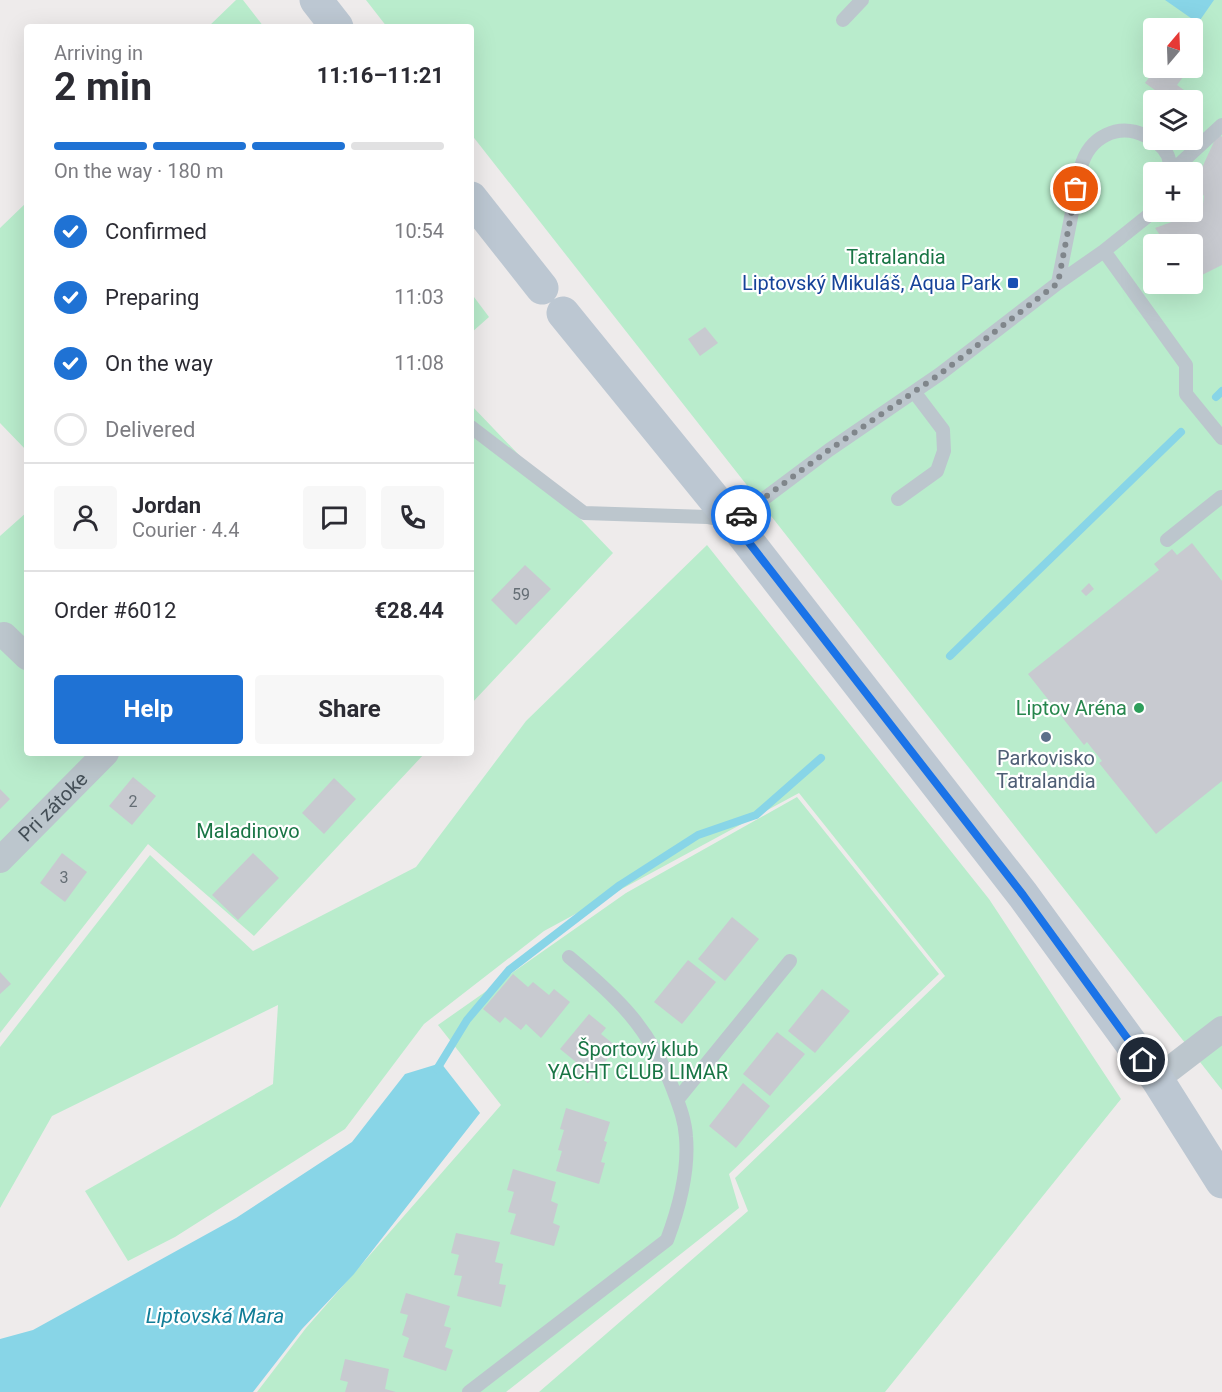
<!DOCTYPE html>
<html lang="en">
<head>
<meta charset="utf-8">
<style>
	:root { --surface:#fff; --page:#f7f7f7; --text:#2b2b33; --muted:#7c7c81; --line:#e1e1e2; --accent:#1f72d4 }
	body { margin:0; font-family:Roboto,sans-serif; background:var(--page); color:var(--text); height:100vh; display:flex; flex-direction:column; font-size:22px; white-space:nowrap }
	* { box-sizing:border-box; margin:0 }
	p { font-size:20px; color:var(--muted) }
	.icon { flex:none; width:33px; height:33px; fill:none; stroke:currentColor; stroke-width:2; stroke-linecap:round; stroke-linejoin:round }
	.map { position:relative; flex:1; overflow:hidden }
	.side { position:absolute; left:24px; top:24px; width:450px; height:732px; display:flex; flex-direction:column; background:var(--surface); border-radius:6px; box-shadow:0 6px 24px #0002 }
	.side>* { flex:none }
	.needle { width:39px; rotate:19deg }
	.fabs { position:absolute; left:1143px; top:18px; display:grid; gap:12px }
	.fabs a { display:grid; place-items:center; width:60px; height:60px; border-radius:6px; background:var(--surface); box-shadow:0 6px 24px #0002; font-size:30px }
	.pin { position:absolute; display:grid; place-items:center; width:51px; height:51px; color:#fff; margin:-26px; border:3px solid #fff; border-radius:50%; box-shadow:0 2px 6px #0007 }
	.courier { position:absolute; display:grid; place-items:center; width:60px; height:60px; margin:-30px; border:4px solid #1a73e8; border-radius:50%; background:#fff; color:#222; box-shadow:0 2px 8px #0007 }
	.head em { font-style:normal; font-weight:700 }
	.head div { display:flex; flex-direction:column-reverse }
	.head { display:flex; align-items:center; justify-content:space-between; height:102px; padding:0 30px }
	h1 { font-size:39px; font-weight:700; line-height:45px }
	.bar { display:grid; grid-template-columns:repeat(4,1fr); gap:9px 6px; align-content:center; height:72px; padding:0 30px }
	.bar i { height:8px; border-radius:4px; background:var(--line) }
	.bar .current { background:var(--accent) }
	.bar p { grid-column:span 4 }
	.line { display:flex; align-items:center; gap:15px; padding:0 30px; border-top:2px solid var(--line) }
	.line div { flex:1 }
	.round { display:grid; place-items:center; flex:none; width:63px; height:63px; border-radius:6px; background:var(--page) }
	ol { padding:0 30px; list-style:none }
	li { display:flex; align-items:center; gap:18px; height:66px }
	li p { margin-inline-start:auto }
	li .icon { padding:6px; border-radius:50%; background:var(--accent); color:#fff; stroke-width:4 }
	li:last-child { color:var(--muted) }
	li i { width:33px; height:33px; border:3px solid var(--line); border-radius:50% }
	.action { display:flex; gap:12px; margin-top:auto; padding:12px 30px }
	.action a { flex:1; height:69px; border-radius:6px; background:var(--accent); color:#fff; font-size:24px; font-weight:700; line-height:69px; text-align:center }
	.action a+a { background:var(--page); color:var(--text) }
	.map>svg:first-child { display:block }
</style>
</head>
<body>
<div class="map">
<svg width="1222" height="1392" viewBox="0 0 1222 1392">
	<rect width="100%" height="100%" fill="#eeebeb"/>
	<path fill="#b9eccc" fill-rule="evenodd" d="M236,0h7l21,27h-56z
		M366,0h856v1090l-751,-956v-107h-84zM1154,28h38v40h-38zM1154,100h38v40h-38zM1154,172h38v40h-38zM1154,244h38v40h-38z
		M27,202v249l-27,-28v-195z
		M471,293l18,24 -18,16z
		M471,405l142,148 -142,151z
		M27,512v241h398l-171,183 -106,-92 -148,189v-497z
		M707,545l282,354 132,200 -236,293h-346l209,-181 -13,-33 210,-202 -146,-183 -255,138 -120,93 -79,105 -170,108 -47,24 -43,-70 188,-107 5,-79 -226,111 -52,92v-161l150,-192 103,96 163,-84 110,-146z
		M797,797l142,177 -210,200 10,34 -233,184h-249l49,-64 195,-223 -63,-80 188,-132z"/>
	<path fill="#88d5e7" d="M1165,0h49l-16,23z
		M441,1063l39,50 -126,161 -52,55 -49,63h-253v-53l33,-9 203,-112 116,-76 53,-68z"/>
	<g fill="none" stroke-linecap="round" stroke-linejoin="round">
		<path stroke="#88d5e7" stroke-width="8" d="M1216,397l6,-6
			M950,656l231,-224
			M437,1069l30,-49 42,-50 111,-85 78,-50 58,-20 65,-57"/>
	</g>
	<path fill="#c8cad0" d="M1156,68h14l13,9 -6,8 21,15 -6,7v-7h-23l-24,-17z
		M1218,133l4,4v128l-30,15v-36h-26l-11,-16 47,-17 2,-15 -10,-11z
		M705,327l13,16 -18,13 -12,-17z
		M1192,543l30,38v200l-66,53 -57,-71 3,-2 -15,-19 -3,3 -56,-71 131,-104 -5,-6 18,-15 5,6z
		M525,565l26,24 -35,36 -25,-25z
		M1089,583l5,6 -8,7 -5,-5z
		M133,777l23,19 -24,29 -23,-19z
		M334,778l22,21 -32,35 -22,-21z
		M0,789l10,10 -10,10z
		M62,853l25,19 -22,30 -25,-19z
		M253,853l26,25 -41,42 -26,-25z
		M732,917l27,22 -34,42 -27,-22z
		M688,960l28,22 -34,42 -28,-22z
		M0,972l11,12 -11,10z
		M513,974l15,13 5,-5 16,13 5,-6 16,13 -29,36 -15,-14 -5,6 -16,-13 -5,6 -17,-14z
		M822,989l28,22 -35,42 -27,-22z
		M589,1014l17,14 -5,6 16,13 -29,36 -17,-15 5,-6 -16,-13z
		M777,1032l28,22 -35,42 -27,-22z
		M743,1083l27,23 -34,42 -27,-22z
		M566,1108l44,14 -6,19 3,1 -6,20 4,1 -6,21 -43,-13 6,-20 -4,-1 6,-20 -4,-1z
		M513,1169l43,13 -5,19 7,3 -5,19 7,3 -6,20 -44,-12 6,-20 -8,-2 6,-20 -7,-2z
		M456,1233l44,9 -5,20 8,2 -4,20 7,1 -5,22 -44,-11 5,-20 -8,-1 5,-20 -8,-2z
		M406,1293l44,13 -6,20 7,2 -6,19 8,3 -7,21 -43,-14 6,-19 -7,-3 6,-20 -8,-2z
		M345,1359l44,10 -4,20 11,3h-51l3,-10 -8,-2z"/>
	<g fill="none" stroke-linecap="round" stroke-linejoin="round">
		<path stroke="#bcc6cd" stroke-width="14" d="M843,20l19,-20
			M1171,172l51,-47
			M1104,251l82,114v29l36,44
			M1058,283l23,-116c8,-30 37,-45 65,-31 8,4 17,10 21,18 3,5 3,13 4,18
			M471,427l113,86 123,4 26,5 96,-72 111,-76 118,-91 46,-32 50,-40
			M898,499l39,-28 7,-20 -1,-21 -28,-37
			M1167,540l54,-43 1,1
			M677,1100l113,-139
			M469,1392l198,-152c12,-32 22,-68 19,-103 -1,-17 -7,-32 -13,-48 -24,-62 -55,-91 -104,-132"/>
		<g stroke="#bcc6cd" stroke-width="26">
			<path d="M4,635l23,22"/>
			<path id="s1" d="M0,860l106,-107"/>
			<path d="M1157,1079l65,-50"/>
		</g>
		<path stroke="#bcc7d2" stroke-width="33" d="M316,0l21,27
			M471,198l71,90
			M563,313l170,209 290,373 134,184 65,103"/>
	</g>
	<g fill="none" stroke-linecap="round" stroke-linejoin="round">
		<path stroke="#80868b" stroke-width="6" stroke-dasharray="0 10.8" d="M741,515l88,-65 111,-76 118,-91 18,-94"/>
		<path stroke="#1a73e8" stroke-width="8" d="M741,515l-8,7 290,373 120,165"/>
	</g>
	<rect fill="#1a4fb4" stroke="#fff" stroke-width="2" x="1007" y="277" width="12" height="12" rx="3"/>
	<circle fill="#2e9e5b" stroke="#fff" stroke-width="2" cx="1139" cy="708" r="6"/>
	<circle fill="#5c6f8a" stroke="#fff" stroke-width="2" cx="1046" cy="737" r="6"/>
	<g text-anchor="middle" stroke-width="4.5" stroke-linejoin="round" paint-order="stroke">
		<g font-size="16" fill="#656e75">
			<text x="521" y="600">59</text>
			<text x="133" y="807">2</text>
			<text x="64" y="883">3</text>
		</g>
		<g font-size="20" fill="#197545" stroke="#fff">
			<text x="896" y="264">Tatralandia</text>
			<text x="248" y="838">Maladinovo</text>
			<text x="638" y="1056">Športový klub<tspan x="638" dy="23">YACHT CLUB LIMAR</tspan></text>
		</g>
		<g font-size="20" fill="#164399" stroke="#fff" text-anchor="end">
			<text x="1001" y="290">Liptovský Mikuláš, Aqua Park</text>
		</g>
		<g font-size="20" fill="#27864d" stroke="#fff" text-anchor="end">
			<text x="1127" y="715">Liptov Aréna</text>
		</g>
		<g font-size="20" fill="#4e5e75" stroke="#fff">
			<text x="1046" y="765">Parkovisko<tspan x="1046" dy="23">Tatralandia</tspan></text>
		</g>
		<g font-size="20" fill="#444f57" stroke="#fff">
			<text dy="7" stroke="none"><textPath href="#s1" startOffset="75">Pri zátoke</textPath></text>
		</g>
		<g font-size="21" font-style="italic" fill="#117d97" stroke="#fff">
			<text x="215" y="1323">Liptovská Mara</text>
		</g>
	</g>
</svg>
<div class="fabs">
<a><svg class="needle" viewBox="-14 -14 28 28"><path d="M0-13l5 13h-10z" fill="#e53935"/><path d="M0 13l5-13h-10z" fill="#7c7c81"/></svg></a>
<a><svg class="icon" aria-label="layers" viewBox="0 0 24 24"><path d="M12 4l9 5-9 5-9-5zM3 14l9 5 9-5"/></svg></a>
<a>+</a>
<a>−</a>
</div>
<div class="pin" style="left:1076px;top:189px;background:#ea580c"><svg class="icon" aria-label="bag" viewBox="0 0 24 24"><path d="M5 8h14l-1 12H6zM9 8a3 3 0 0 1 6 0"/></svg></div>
<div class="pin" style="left:1143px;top:1060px;background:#1f2937"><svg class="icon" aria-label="home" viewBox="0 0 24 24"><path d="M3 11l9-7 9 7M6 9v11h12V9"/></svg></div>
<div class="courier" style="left:741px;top:515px"><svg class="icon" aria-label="car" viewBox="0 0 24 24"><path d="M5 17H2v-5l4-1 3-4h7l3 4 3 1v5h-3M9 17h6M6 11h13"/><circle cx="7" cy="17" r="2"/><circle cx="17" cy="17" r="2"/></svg></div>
<section class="side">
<div class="head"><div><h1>2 min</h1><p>Arriving in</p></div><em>11:16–11:21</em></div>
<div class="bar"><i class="current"></i><i class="current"></i><i class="current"></i><i></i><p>On the way · 180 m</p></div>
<ol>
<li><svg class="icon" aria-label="check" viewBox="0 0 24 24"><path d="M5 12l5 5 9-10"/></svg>Confirmed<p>10:54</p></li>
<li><svg class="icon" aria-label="check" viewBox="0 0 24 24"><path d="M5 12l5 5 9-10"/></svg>Preparing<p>11:03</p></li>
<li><svg class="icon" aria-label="check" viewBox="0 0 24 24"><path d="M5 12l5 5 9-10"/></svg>On the way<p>11:08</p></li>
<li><i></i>Delivered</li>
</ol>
<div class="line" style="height:108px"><a class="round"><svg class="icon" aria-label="person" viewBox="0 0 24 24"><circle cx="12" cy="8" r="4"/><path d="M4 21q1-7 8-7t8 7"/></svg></a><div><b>Jordan</b><p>Courier · 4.4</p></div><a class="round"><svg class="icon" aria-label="chat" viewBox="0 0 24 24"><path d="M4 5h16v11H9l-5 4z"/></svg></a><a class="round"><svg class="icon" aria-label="phone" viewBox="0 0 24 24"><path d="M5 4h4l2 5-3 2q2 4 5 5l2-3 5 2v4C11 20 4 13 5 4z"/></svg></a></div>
<div class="line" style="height:78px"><div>Order #6012</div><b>€28.44</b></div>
<div class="action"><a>Help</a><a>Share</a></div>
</section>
</div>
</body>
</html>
